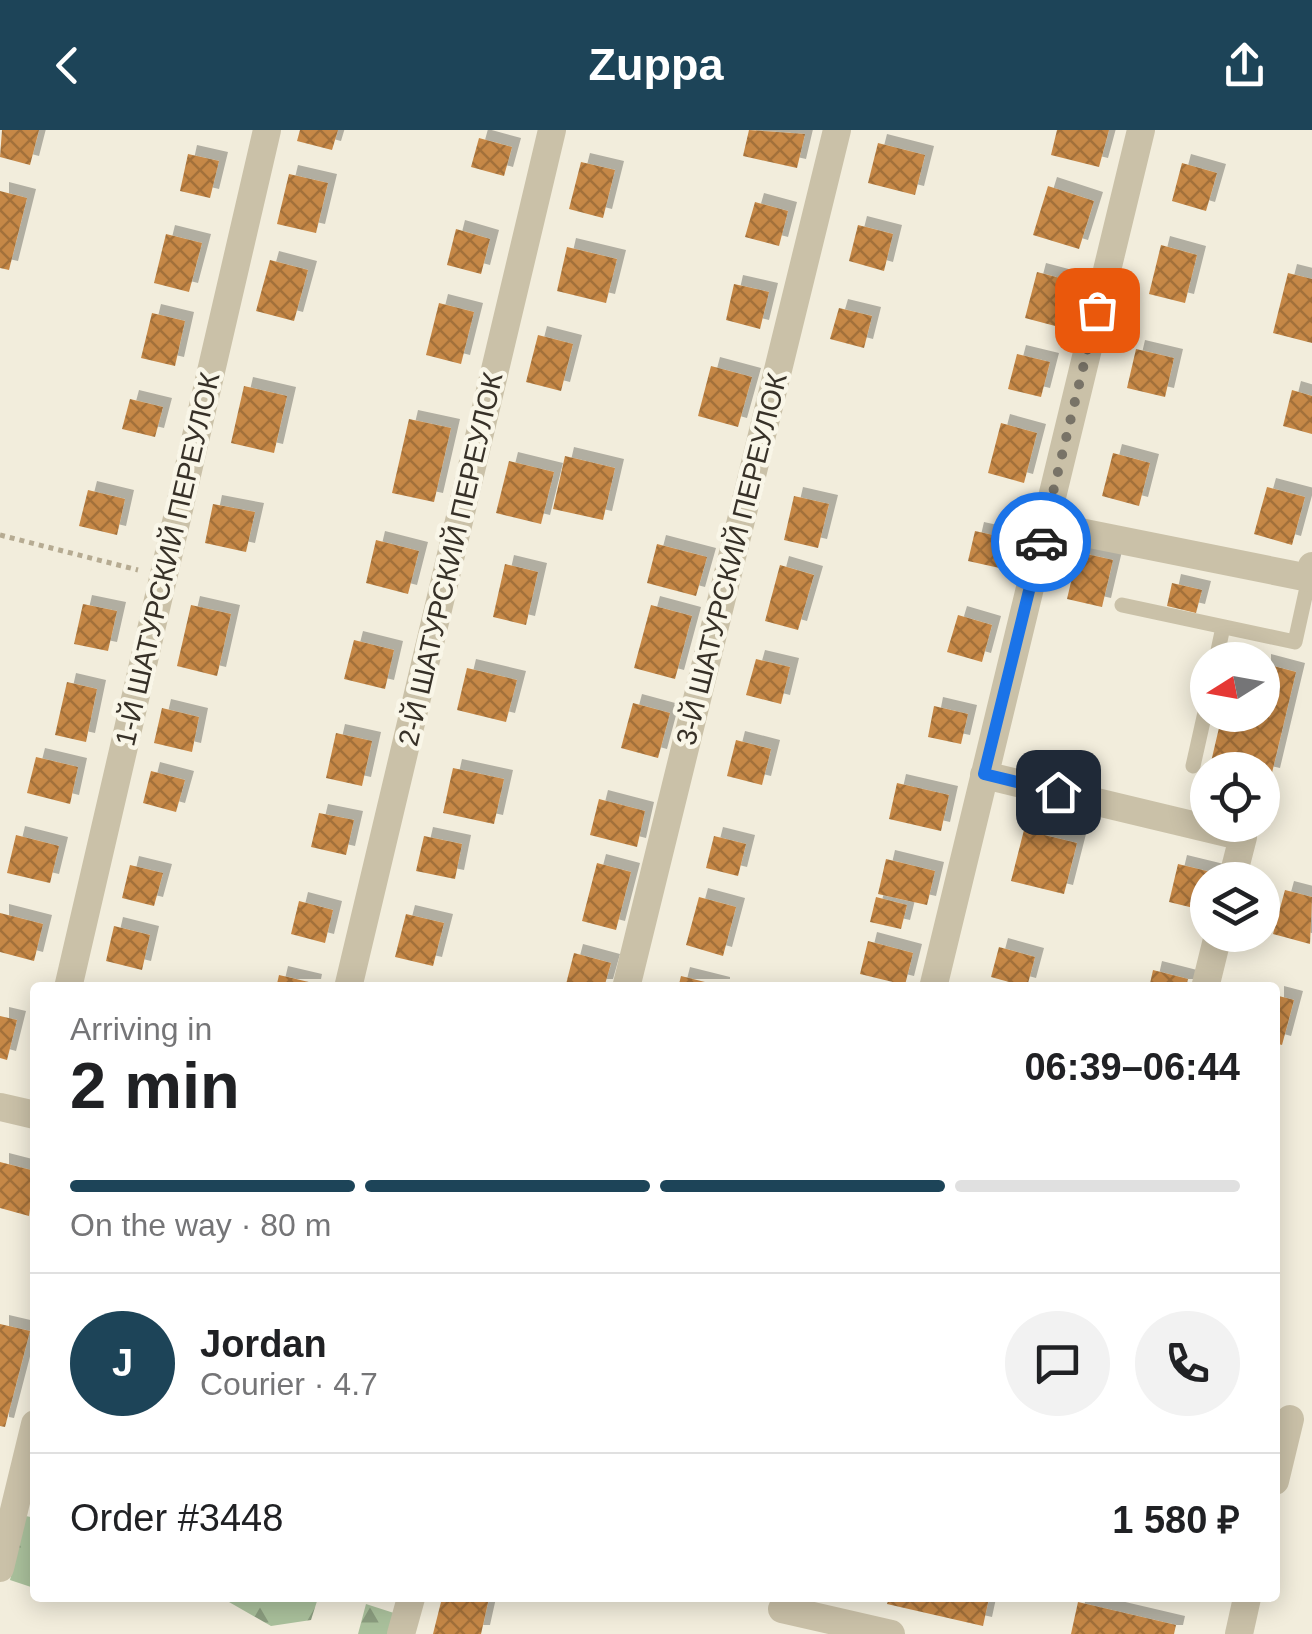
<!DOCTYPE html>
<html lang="en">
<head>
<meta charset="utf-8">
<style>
	:root { --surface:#fff; --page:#f2f2f2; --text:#202124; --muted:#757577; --line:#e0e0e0; --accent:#1d4458 }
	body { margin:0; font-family:Arial,sans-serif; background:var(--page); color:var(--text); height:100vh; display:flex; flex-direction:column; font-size:38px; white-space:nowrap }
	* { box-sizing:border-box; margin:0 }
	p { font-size:32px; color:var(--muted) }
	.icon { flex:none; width:55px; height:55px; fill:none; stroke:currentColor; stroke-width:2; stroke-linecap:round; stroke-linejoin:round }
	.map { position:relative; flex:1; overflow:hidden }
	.sheet { position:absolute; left:30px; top:852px; width:1250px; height:620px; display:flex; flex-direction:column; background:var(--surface); border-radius:10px; box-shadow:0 5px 25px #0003 }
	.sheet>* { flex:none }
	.needle { width:65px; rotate:259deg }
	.controls { position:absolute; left:1190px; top:512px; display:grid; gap:20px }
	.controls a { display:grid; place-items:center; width:90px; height:90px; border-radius:50%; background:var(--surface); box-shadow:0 5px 25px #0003; font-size:50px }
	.pin { position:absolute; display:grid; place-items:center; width:85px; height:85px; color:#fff; margin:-42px; border-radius:20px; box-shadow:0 5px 15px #0006 }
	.courier { position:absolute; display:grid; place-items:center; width:100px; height:100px; margin:-50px; border:8px solid #1a73e8; border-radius:50%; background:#fff; color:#222; box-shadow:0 2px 12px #0007 }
	.head em { font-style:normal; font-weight:600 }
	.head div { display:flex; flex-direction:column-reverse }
	.head { display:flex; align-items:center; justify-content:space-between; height:170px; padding:0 40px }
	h1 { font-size:65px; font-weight:600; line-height:75px }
	.bar { display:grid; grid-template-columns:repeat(4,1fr); gap:15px 10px; align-content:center; height:120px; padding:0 40px }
	.bar i { height:12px; border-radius:8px; background:var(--line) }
	.bar .current { background:var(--accent) }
	.bar p { grid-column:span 4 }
	.line { display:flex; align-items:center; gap:25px; padding:0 40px; border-top:2px solid var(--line) }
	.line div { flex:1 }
	.round { display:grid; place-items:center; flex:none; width:105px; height:105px; border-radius:52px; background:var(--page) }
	header { display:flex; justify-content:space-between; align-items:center; height:130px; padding:0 40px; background:var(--accent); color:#fff; font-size:45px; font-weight:600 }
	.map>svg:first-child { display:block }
</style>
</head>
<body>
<header><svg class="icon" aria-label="back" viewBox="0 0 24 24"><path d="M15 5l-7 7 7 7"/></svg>Zuppa<svg class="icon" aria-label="share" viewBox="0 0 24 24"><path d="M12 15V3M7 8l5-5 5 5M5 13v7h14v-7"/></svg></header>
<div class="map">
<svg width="1312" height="1504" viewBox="0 0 1312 1504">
	<defs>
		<pattern id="forest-firs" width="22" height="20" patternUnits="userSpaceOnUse" patternTransform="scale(2.5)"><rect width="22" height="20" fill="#aac19c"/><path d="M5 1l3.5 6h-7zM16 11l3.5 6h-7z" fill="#8b9d7f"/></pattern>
		<pattern id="building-cross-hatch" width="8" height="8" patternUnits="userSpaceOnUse" patternTransform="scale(2.5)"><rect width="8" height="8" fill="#c68846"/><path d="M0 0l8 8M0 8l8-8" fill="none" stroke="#a2703a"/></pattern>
		<filter id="shadow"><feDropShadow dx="9" dy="-9" stdDeviation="0" flood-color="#0004"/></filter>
	</defs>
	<rect width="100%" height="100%" fill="#f2eddc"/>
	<path fill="url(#forest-firs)" d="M26,1386l9,2 -4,69 -21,-7z
		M222,1468h96l-7,22 -40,6z
		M366,1474l31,10 -5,20h-34z"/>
	<path fill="url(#building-cross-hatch)" filter="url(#shadow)" d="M2,0h37l-9,35 -30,-8z
		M300,0h38l-6,20 -35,-9z
		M749,0l56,4 -8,34 -54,-12z
		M1057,0h52l-10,37 -48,-12z
		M479,8l33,9 -8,29 -33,-9z
		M878,13l47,12 -10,40 -47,-12z
		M188,24l31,7 -9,37 -30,-7z
		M581,32l34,8 -12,48 -34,-9z
		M1182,33l35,10 -11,38 -34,-10z
		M289,44l39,9 -12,50 -39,-9z
		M1048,56l46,15 -15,48 -46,-14z
		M0,61l27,7 -18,72 -9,-2z
		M755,72l33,9 -9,35 -34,-9z
		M858,95l35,9 -9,37 -35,-10z
		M456,99l34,10 -9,35 -34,-9z
		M166,104l36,9 -13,49 -35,-9z
		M1161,115l36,10 -12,48 -36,-9z
		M567,117l50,12 -11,44 -49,-12z
		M270,130l38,10 -14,51 -38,-10z
		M1037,142l34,9 -12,46 -34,-9z
		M1288,143l24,6v64l-39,-10z
		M734,154l35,8 -9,37 -34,-9z
		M439,173l35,9 -13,52 -35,-9z
		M839,178l33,8 -8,32 -34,-9z
		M152,183l33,8 -10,45 -34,-8z
		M538,205l35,9 -12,47 -35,-9z
		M1136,219l38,9 -9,39 -38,-9z
		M1017,224l33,8 -9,35 -33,-8z
		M711,236l41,11 -14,50 -40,-11z
		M244,256l43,10 -13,57 -43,-10z
		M1292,260l20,6v38l-29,-8z
		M130,269l33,8 -8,30 -33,-8z
		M409,289l42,9 -17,74 -42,-9z
		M1001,293l36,10 -13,50 -36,-10z
		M1113,323l37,10 -11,43 -37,-10z
		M565,326l50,12 -12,52 -50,-11z
		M509,331l45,11 -13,52 -45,-11z
		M1267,357l38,10 -13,48 -38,-11z
		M88,360l37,9 -8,36 -38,-9z
		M794,366l35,8 -11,44 -34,-8z
		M213,374l42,8 -9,40 -41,-9z
		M975,401l36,8 -7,30 -36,-8z
		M376,410l43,11 -11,43 -42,-11z
		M657,414l50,13 -11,39 -49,-13z
		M1078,422l35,8 -11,47 -35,-8z
		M505,434l33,8 -12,53 -33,-8z
		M780,435l34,10 -16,55 -33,-9z
		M1172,453l30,7 -6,23 -29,-7z
		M83,474l34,7 -9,40 -34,-7z
		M191,475l40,9 -14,62 -40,-10z
		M651,475l41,11 -17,63 -41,-11z
		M958,485l34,10 -10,37 -35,-10z
		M354,510l40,10 -9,39 -41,-10z
		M756,529l34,8 -9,37 -35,-9z
		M1262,533l34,9 -25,105 -9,-2v-5l-51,-8 11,-47h40z
		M467,538l50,12 -11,42 -49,-12z
		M67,552l30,7 -11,53 -31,-7z
		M633,573l37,10 -12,45 -37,-10z
		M934,576l34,8 -7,30 -33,-7z
		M162,578l37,9 -7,35 -38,-9z
		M336,603l36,8 -10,45 -36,-8z
		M736,610l35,9 -9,36 -35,-9z
		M36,627l42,10 -8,37 -43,-11z
		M453,638l51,11 -10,45 -51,-11z
		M151,641l34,9 -9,32 -33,-9z
		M897,653l52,12 -8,36 -52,-12z
		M599,669l46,12 -8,36 -47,-12z
		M319,683l35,7 -8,35 -35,-8z
		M1024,700l53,13 -13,51 -53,-13z
		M16,705l43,11 -9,37 -43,-10z
		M424,706l38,8 -7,35 -39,-8z
		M714,706l32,8 -8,32 -32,-8z
		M886,729l49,12 -8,34 -49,-11z
		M597,733l34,9 -15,58 -34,-9z
		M1178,734l37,9 -2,7h-5l-2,31 -37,-9z
		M130,735l33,8 -9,33 -32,-8z
		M1285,760l27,7 -2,47 -37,-10z
		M699,767l37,10 -13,49 -37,-11z
		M876,767l31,8 -6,24 -31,-7z
		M299,771l34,9 -8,33 -34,-9z
		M0,783l43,11 -9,37 -34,-9z
		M406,784l38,9 -11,43 -38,-9z
		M114,796l36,9 -8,35 -36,-9z
		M868,811l45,12 -8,32 -45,-11z
		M999,817l36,10 -8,30 -36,-10z
		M574,823l37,10 -7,25h-39z
		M1153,840l35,9 -2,9h-37z
		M279,845l34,8 -1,5h-36z
		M681,846l40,10v2h-43z
		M1275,865l19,5 -12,45 -7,-2z
		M0,886l17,4 -10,40 -7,-2z
		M0,1032l35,9 -6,45 -29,-8z
		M0,1194l30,7 -25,96 -5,-1z
		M442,1468h47l-8,36h-48z
		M889,1468h100l-6,28 -96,-22z
		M1078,1472l98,23 -2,9h-103z"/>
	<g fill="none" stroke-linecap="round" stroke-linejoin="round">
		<path stroke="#b6ab92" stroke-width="5" stroke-dasharray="5 5" stroke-linecap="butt" d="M0,405l138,35"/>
		<path stroke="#cac1a8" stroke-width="15" d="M1122,475l173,37 14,-64
			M1216,530l7,-33
			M1193,636l15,-67"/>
		<path stroke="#cac1a8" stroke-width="28" d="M1045,395l264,53 3,-12
			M984,645l259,62 -11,43
			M68,858l199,-858
			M348,858l204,-858
			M626,858l211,-858
			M933,858l208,-858
			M1205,858l13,-53
			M0,977l35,8
			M1275,1351l15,-62
			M0,1438l35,-144
			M782,1479l109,25
			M401,1504l10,-36
			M1239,1504l8,-36"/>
	</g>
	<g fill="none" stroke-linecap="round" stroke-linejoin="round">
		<path stroke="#787367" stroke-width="10" stroke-dasharray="0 18" d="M1041,412l56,-232"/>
		<path stroke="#1a73e8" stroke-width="12" d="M1041,412l-57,232 74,18"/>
	</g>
	<g text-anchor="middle" stroke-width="9" stroke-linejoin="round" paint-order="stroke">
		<g font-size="28" fill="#373128" stroke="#f9f6e8">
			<text transform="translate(167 429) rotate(-77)" y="10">1-Й ШАТУРСКИЙ ПЕРЕУЛОК</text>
			<text transform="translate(450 429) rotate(-77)" y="10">2-Й ШАТУРСКИЙ ПЕРЕУЛОК</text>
			<text transform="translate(731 429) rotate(-76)" y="10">3-Й ШАТУРСКИЙ ПЕРЕУЛОК</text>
		</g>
	</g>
</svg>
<div class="controls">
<a><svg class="needle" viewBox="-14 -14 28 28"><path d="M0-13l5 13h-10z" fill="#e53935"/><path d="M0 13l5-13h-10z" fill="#757577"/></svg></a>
<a><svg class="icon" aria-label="locate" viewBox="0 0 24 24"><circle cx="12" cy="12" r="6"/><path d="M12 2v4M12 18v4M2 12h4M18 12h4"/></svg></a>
<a><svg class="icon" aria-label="layers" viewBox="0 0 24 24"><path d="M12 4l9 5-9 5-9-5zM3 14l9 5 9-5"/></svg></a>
</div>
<div class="pin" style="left:1097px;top:180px;background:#ea580c"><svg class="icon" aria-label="bag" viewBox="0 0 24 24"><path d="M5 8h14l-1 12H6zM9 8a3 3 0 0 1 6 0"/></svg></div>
<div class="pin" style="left:1058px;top:662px;background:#1f2937"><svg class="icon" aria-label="home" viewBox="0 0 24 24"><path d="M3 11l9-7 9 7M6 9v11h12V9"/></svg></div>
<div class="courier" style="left:1041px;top:412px"><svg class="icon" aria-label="car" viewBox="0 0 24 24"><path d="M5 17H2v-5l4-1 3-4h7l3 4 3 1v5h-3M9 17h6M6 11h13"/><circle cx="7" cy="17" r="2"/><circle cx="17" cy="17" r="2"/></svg></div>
<section class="sheet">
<div class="head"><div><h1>2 min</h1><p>Arriving in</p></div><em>06:39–06:44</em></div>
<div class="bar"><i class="current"></i><i class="current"></i><i class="current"></i><i></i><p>On the way · 80 m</p></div>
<div class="line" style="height:180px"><b class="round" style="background:var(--accent);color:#fff">J</b><div><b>Jordan</b><p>Courier · 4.7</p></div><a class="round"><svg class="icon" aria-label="chat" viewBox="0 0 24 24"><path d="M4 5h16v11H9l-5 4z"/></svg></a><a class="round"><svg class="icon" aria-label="phone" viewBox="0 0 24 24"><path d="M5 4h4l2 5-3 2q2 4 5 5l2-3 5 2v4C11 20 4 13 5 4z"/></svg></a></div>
<div class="line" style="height:130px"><div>Order #3448</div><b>1 580 ₽</b></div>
</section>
</div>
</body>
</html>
